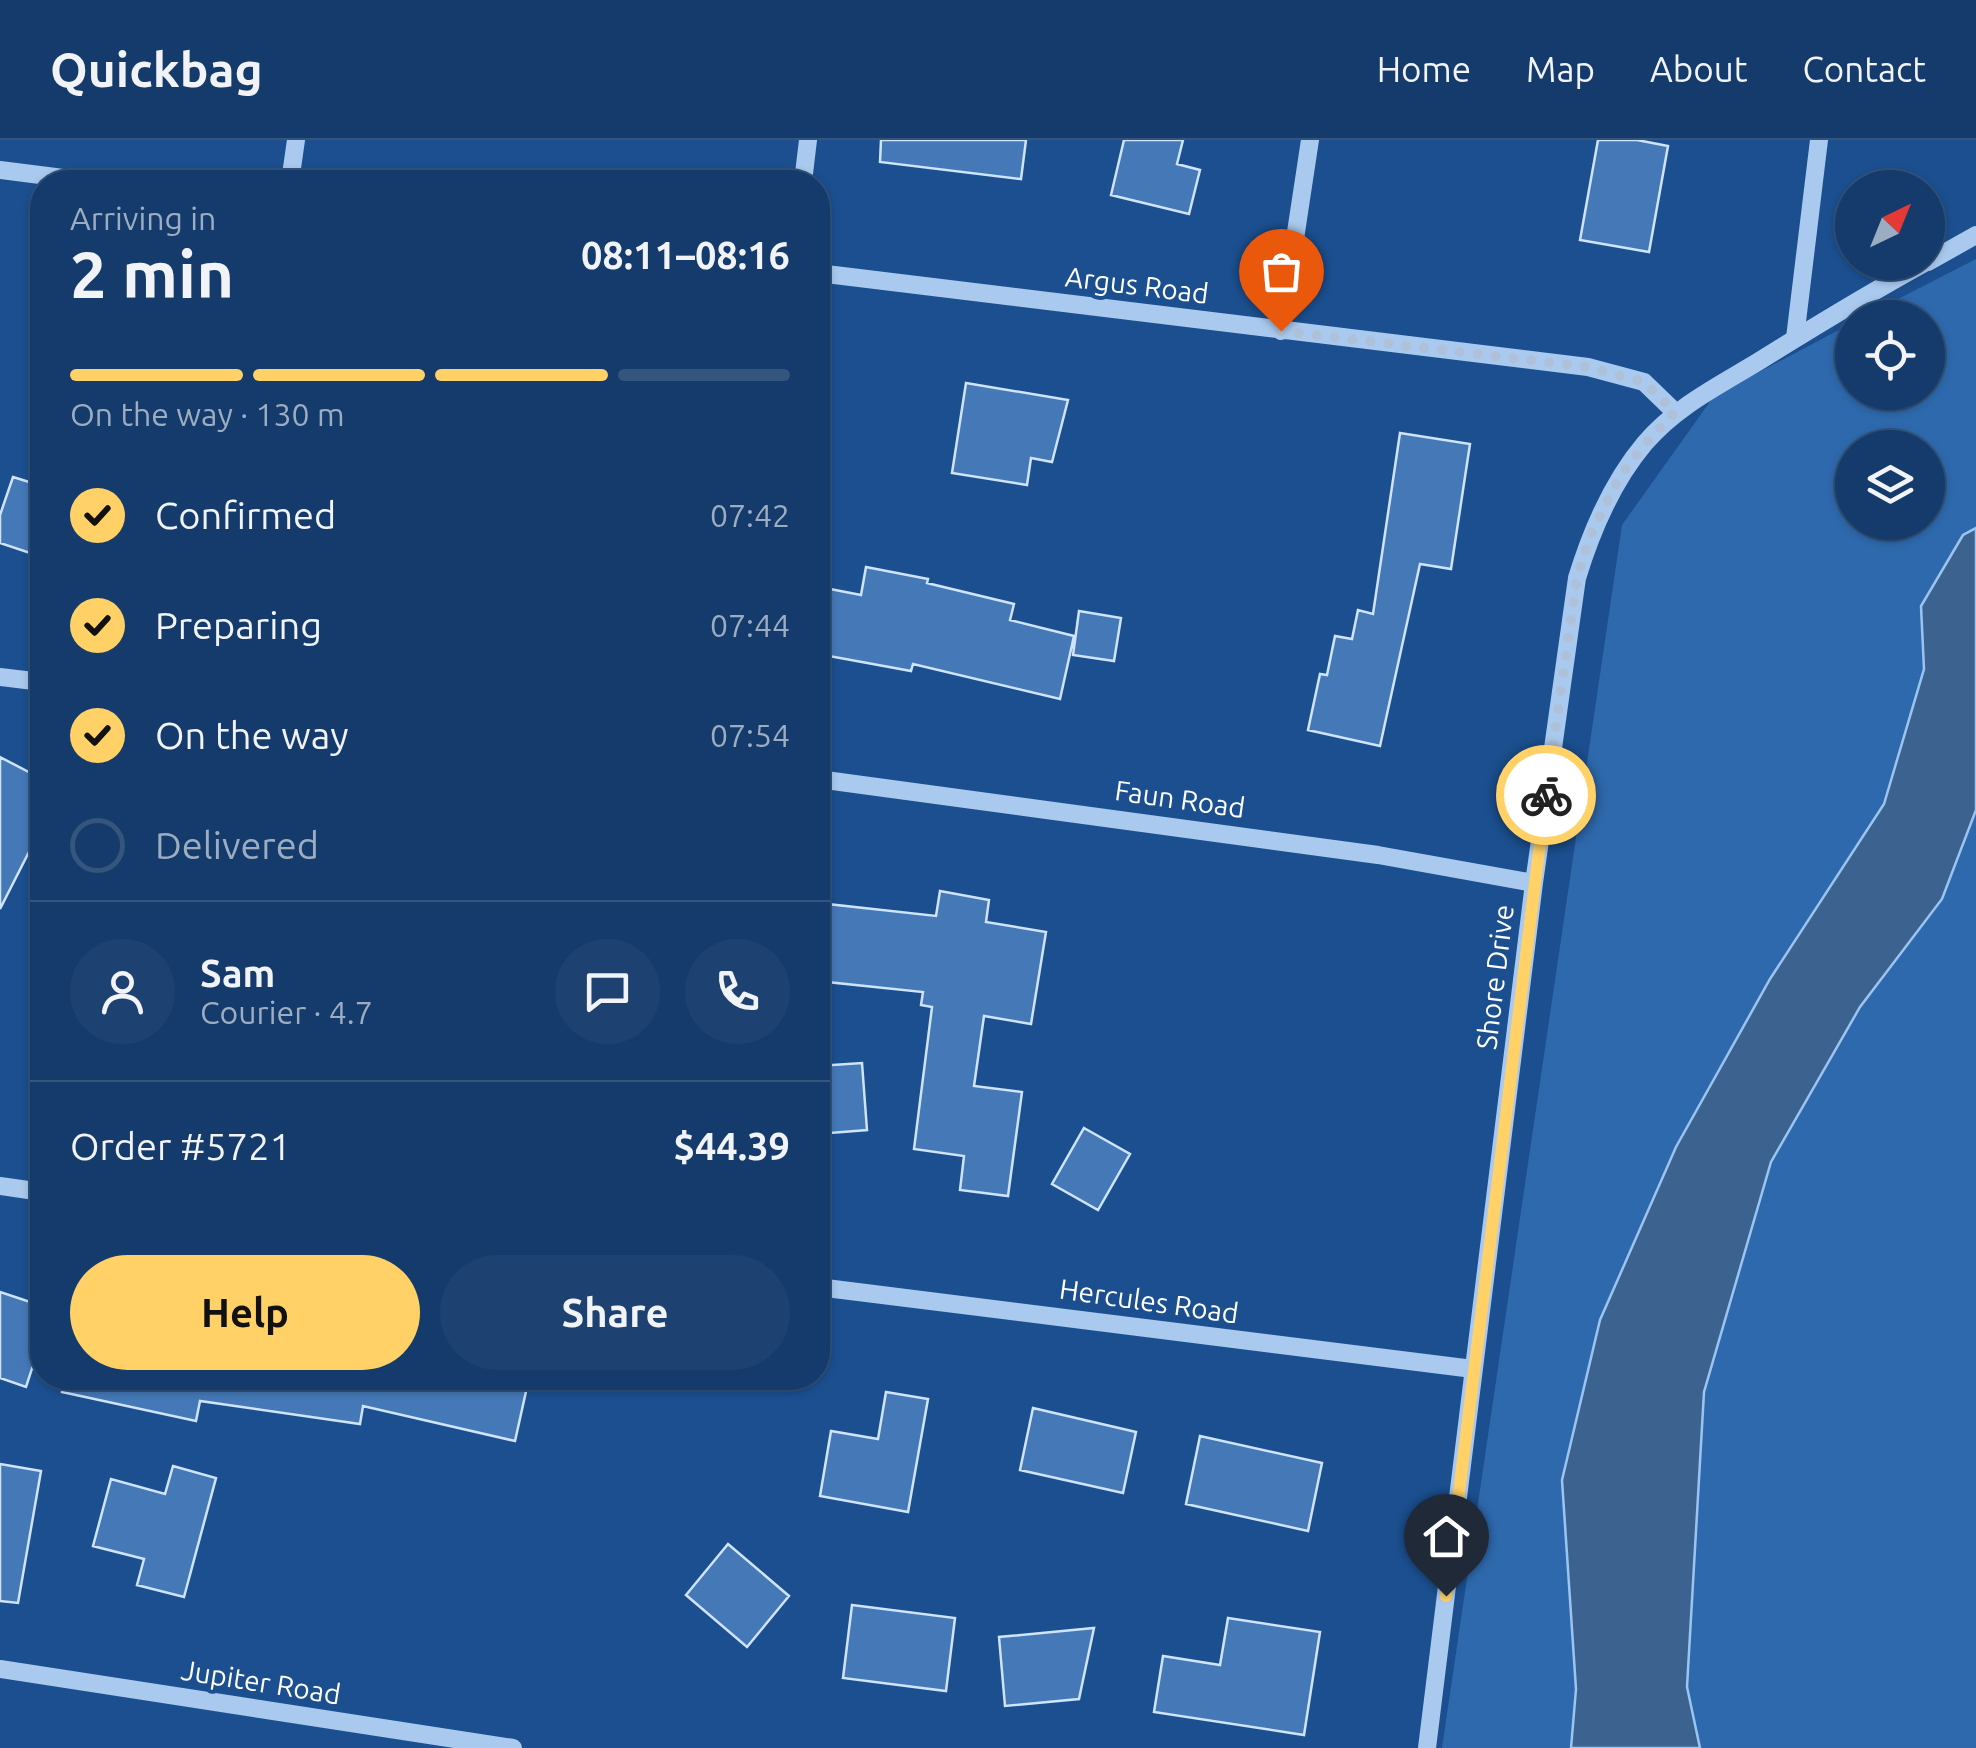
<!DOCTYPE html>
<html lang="en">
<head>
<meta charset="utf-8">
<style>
	:root { --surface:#143b6b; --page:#1d4271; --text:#f1f3f6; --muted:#9dadc1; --line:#33557e; --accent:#ffd166 }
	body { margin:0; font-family:Ubuntu,sans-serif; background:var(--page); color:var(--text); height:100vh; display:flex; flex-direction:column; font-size:38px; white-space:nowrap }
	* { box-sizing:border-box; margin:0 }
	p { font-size:32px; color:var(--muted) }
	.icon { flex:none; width:55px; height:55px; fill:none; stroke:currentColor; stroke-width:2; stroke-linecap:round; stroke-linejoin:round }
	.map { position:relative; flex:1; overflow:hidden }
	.sheet { position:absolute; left:30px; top:30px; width:800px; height:1220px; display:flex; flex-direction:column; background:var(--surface); border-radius:40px; box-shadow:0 2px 8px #0004,0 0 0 2px var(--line) }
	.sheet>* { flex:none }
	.needle { width:65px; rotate:43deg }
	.tools { position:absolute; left:1835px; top:30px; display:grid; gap:20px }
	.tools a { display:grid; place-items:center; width:110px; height:110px; border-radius:50%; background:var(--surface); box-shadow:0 2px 8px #0004,0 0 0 2px var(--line); font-size:50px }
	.pin { position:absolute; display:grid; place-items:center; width:85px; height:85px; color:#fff; margin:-102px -42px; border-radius:50% 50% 50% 0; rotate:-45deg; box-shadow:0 0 10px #0007 }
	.pin .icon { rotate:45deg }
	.courier { position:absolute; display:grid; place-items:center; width:100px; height:100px; margin:-50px; border:8px solid #ffd166; border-radius:50%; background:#fff; color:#222; box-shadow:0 2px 12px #0007 }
	.overview em { font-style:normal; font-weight:600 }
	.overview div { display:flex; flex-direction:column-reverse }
	.overview { display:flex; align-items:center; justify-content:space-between; height:170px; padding:0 40px }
	h1 { font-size:65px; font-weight:600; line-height:75px }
	.bar { display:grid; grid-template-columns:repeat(4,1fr); gap:15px 10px; align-content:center; height:120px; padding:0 40px }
	.bar i { height:12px; border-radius:8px; background:var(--line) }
	.bar .on { background:var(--accent) }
	.bar p { grid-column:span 4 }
	.line { display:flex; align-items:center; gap:25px; padding:0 40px; border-top:2px solid var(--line) }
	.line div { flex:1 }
	.round { display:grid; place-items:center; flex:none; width:105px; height:105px; border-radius:52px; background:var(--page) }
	ol { padding:0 40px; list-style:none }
	li { display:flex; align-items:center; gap:30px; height:110px }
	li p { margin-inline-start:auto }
	li .icon { padding:10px; border-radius:50%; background:var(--accent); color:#111; stroke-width:4 }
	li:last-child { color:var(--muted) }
	li i { width:55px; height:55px; border:5px solid var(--line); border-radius:50% }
	.action { display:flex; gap:20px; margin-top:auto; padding:20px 40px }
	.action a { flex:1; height:115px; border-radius:60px; background:var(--accent); color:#111; font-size:40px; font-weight:600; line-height:115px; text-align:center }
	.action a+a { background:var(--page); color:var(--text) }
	header { display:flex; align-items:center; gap:60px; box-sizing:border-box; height:140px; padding:0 50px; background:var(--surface); border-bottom:2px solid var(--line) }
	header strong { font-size:48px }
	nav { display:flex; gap:55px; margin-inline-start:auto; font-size:35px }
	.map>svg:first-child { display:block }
</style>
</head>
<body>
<header>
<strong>Quickbag</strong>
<nav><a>Home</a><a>Map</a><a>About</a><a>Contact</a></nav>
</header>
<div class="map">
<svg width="1976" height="1608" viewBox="0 0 1976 1608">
	<rect width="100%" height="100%" fill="#1b4f8f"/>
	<path fill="#2e69ad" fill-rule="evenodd" d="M1976,119v269l-13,7 -42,71 3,63 -40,135 -114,175 -94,168 -76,173 -29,428h-129l180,-1223 92,-129 138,-73v69h76v-74l-65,-1zM1852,308h76v74h-76z
		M1976,670v938h-276l-13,-61 17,-295 67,-230 89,-155 82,-108z"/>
	<path fill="#3c6290" stroke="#9cc4f0" stroke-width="2.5" d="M1976,388v282l-34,89 -82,108 -89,155 -67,230 -17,295 13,61h-129l5,-59 -14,-209 38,-160 76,-173 94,-168 114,-175 40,-135 -3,-63 42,-71z"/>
	<path fill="#4478b7" stroke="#cfe3fa" stroke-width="2.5" d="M881,0h145l-5,39 -141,-17z
		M1124,0h59l-6,24 23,6 -11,44 -78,-19z
		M1598,0h39l31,6 -19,106 -69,-12z
		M966,243l102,17 -16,62 -21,-4 -4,27 -75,-12z
		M1400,293l70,11 -19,125 -31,-5 -40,182 -72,-16 12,-56 7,1 8,-39 17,3 6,-29 15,4z
		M13,337l29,9v71l-42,-14v-28z
		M866,427l62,12 -1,4 87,21 -4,16 64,16 -14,63 -147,-35 -2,7 -93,-17v-26l7,-40 36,7z
		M1079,471l42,7 -7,43 -41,-6z
		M0,617l42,22v73l-10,-6 -32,63z
		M940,751l49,9 -3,22 60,10 -15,92 -47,-8 -10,70 48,6 -14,104 -48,-6 4,-34 -50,-7 18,-142 -11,-2 2,-13 -105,-11v-78l118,13z
		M862,923l5,67 -49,4v-68z
		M1084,988l46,26 -32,56 -46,-26z
		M0,1152l42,14v32l-16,49 -26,-9z
		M64,1238h465l-14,63 -152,-35 -3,18 -160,-23 -4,20 -134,-29z
		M886,1252l42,7 -20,113 -88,-16 11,-65 47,8z
		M1033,1268l103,24 -13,61 -103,-23z
		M1200,1296l122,27 -14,68 -122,-27z
		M0,1324l41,7 -23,132 -18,-2z
		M173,1326l43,12 -32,119 -47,-12 7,-26 -51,-13 18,-67 54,15z
		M728,1404l61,52 -42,51 -61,-52z
		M852,1465l103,13 -9,73 -103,-13z
		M1228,1478l92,14 -16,103 -150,-23 9,-56 57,9z
		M1094,1488l-15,71 -74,7 -6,-69z"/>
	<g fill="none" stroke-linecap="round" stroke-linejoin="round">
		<path stroke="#a9c9ee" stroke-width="18" d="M0,30l95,12
			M290,42l6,-42
			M803,42l5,-42
			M1928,122l48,-27
			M818,133l770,94 56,15 31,30
			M1281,191l29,-191
			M1795,198l24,-198
			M0,537l42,5
			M818,639l560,76 156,28
			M0,1046l42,6
			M818,1147l655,82
			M0,1529l513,79
			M1427,1608l107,-865 43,-305c15,-49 35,-96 68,-135 31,-36 71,-56 111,-80 56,-35 112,-69 170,-101"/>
	</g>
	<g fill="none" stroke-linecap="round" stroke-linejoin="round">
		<path stroke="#afc1d8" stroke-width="10" stroke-dasharray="0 18" d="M1281,191l307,36 56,15 31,30 -30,32 -26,34 -29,58 -13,42 -31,217"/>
		<path stroke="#ffd166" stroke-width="12" d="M1446,1456l100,-801"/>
	</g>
	<g text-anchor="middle" stroke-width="8" stroke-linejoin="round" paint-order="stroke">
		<g font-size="28" fill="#fff" stroke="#1b4f8f">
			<text transform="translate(1137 145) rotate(7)" y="10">Argus Road</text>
			<text transform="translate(1180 659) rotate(8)" y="10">Faun Road</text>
			<text transform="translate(1495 837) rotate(-83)" y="10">Shore Drive</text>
			<text transform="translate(1149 1161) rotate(8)" y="10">Hercules Road</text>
			<text transform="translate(261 1542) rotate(9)" y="10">Jupiter Road</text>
		</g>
	</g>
</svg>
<div class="tools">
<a><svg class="needle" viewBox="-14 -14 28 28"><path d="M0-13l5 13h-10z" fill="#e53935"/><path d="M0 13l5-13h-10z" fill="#9dadc1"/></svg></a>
<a><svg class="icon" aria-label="locate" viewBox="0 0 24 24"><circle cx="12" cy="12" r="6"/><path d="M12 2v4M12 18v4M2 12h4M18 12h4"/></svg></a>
<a><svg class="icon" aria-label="layers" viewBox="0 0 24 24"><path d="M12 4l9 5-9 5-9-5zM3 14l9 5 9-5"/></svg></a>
</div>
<div class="pin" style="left:1281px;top:191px;background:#ea580c"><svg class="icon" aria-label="bag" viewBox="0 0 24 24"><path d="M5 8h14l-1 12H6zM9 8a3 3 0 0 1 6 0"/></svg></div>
<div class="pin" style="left:1446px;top:1456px;background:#1f2937"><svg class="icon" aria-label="home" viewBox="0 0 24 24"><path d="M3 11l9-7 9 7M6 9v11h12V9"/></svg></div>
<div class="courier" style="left:1546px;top:655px"><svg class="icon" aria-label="bike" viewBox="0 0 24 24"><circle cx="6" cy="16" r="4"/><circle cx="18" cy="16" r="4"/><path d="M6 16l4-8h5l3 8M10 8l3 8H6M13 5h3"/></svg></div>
<section class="sheet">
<div class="overview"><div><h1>2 min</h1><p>Arriving in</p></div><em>08:11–08:16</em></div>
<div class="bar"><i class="on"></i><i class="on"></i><i class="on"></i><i></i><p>On the way · 130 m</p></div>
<ol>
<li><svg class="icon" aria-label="check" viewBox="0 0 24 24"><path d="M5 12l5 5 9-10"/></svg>Confirmed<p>07:42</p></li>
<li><svg class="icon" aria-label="check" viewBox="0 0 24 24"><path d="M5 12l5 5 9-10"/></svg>Preparing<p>07:44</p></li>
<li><svg class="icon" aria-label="check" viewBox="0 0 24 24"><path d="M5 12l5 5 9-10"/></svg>On the way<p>07:54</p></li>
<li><i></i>Delivered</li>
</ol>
<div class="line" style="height:180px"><a class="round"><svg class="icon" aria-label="person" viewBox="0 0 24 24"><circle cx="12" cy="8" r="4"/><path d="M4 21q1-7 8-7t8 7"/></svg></a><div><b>Sam</b><p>Courier · 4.7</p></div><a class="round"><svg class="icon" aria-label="chat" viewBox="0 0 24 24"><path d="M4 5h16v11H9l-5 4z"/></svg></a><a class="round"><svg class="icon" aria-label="phone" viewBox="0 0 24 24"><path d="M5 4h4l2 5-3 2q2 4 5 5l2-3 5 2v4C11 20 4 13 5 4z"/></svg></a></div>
<div class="line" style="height:130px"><div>Order #5721</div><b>$44.39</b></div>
<div class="action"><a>Help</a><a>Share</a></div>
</section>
</div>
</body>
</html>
